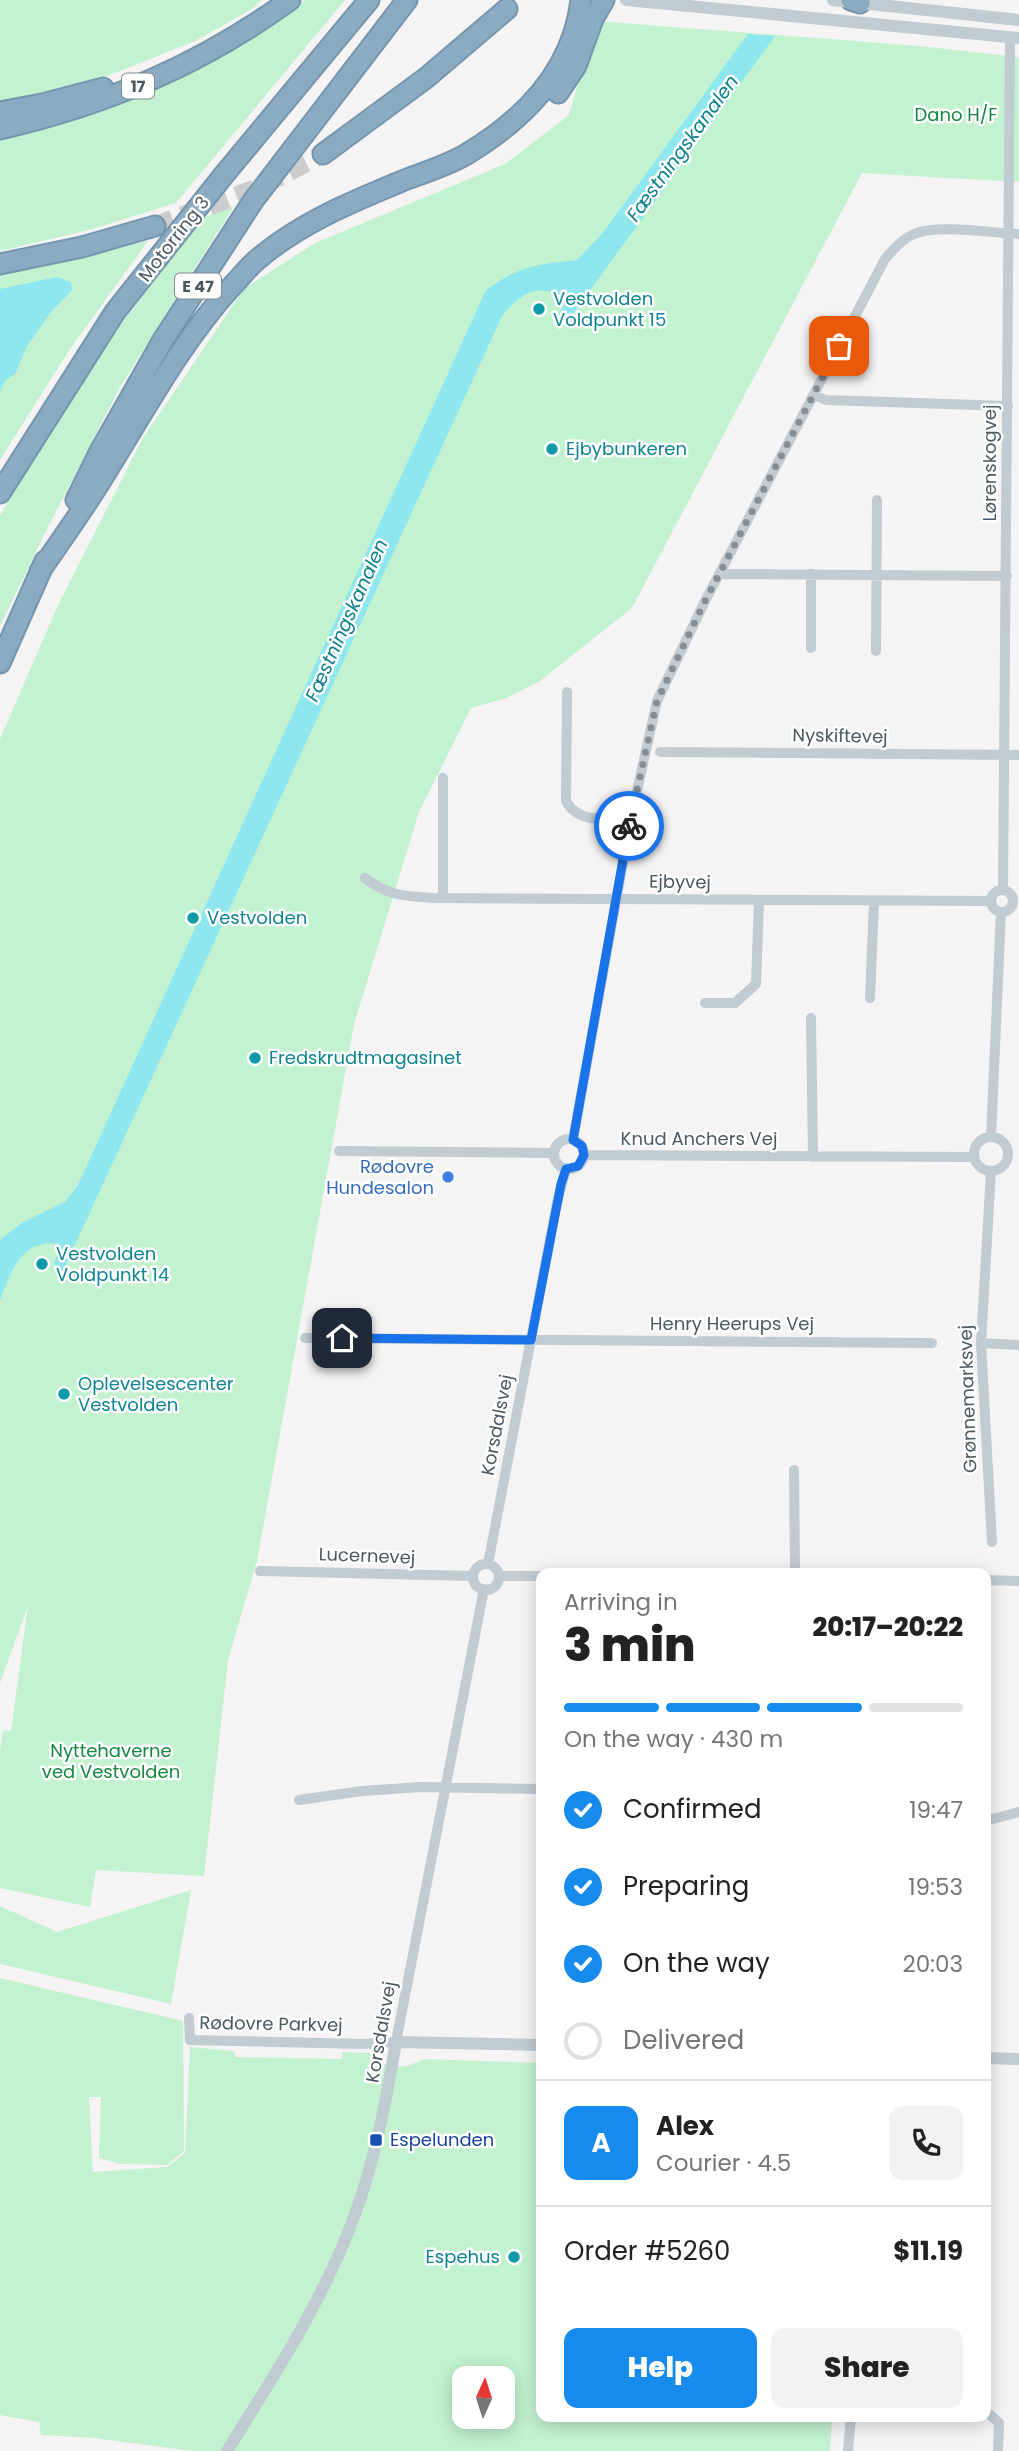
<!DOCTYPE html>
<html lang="en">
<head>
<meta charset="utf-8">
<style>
	:root { --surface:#fff; --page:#f2f2f2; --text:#222; --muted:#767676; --line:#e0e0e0; --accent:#168beb }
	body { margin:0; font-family:Poppins,sans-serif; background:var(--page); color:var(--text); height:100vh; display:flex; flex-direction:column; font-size:26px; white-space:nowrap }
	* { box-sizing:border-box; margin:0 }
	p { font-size:23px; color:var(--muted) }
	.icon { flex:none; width:38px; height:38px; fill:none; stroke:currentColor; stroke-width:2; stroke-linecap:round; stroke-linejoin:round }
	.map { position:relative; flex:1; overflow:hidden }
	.side { position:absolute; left:536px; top:1568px; width:455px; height:854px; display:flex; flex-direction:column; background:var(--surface); border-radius:14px; box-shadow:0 4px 18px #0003 }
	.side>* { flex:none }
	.needle { width:46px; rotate:3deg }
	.fabs { position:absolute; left:452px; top:2366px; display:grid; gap:14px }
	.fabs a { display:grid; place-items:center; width:63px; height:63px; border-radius:14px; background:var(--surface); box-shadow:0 4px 18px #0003; font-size:35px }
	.pin { position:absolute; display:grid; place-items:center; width:60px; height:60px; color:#fff; margin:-30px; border-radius:14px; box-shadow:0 4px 10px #0006 }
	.courier { position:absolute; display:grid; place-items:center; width:70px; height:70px; margin:-35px; border:5px solid #1a73e8; border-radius:50%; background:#fff; color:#222; box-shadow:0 2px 9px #0007 }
	.summary em { font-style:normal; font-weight:800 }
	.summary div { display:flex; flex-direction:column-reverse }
	.summary { display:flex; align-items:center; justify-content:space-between; height:119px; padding:0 28px }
	h1 { font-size:46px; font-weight:800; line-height:52px }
	.bar { display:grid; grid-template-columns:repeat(4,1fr); gap:10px 7px; align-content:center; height:84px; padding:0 28px }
	.bar i { height:9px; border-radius:5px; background:var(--line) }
	.bar .current { background:var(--accent) }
	.bar p { grid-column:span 4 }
	.line { display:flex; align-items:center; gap:18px; padding:0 28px; border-top:2px solid var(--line) }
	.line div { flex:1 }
	.round { display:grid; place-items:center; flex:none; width:74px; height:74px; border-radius:14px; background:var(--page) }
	ol { padding:0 28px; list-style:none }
	li { display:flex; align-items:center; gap:21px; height:77px }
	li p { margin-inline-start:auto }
	li .icon { padding:7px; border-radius:50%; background:var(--accent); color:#fff; stroke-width:4 }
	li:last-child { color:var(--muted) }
	li i { width:38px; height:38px; border:4px solid var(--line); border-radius:50% }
	.button { display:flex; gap:14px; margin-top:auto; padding:14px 28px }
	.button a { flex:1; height:80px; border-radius:14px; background:var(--accent); color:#fff; font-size:28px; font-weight:800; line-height:80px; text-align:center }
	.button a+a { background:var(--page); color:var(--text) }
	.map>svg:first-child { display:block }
</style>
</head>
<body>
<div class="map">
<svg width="1019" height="2451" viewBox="0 0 1019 2451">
	<rect width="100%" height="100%" fill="#f5f3f3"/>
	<path fill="#c2f2cf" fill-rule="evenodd" d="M0,0h261l-9,9 -57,32 -95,38 -100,23z
		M305,0h40l-169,203 -87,27 -89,21v-114l142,-42 100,-54z
		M596,21l323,25 100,11v125l-157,-9 -230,435 -92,73 -34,17 -35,10 -52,104 -65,212 -97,537 -29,99 -24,216 -108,-6 -6,37 -90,-19v-137l3,-21 8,1 17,-125 -28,77v-944l58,-134 85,-167 101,-149 71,-46 190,-79 64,-49z
		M234,206l-114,181 -75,146 -45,93v-110l27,-50 97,-146 81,-103z
		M148,241l-78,108 -70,111v-186l54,-10z
		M191,1890l-20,114 -171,-40v-58l57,26z
		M0,1978l183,43 1,130 -17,14 -47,-1 -21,-6 2,-61h-12l4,75 74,-5 18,-14 5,-106 44,4 1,6 107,2v-7l30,1c13,19 34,16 51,6l118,4v354h291l-2,34h-638l-98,-13 -53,-3 -2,-13 -39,-7zM464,2378h38v39h-38z"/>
	<path fill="#8ee6ef" d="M748,34l27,2 -208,286 -10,-5 11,-19c-32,-14 -42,-8 -65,16l-440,957 -9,-7 6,-20c-38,-6 -49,27 -60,56v-60l23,-18 42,-20 13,-17 408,-895c34,-25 51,-25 91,-30l25,-26z
		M57,277l14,5 1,8 -21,22 -24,34 -12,28 -10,7 -5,11v-103z"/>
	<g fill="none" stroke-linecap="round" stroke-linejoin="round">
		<path stroke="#caccce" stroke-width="19" stroke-dasharray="19 10" stroke-linecap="butt" d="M155,226l100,-37 68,-35"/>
		<g stroke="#7596ae" stroke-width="23">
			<path id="motorway" d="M851,0l9,3
				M558,93l18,-27 17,-47 11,-19
				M0,112l42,-8 61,-16
				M0,129c108,-25 200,-64 290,-129
				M323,154l103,-76 81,-69
				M0,264l82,-17 73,-21
				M0,493l115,-181 108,-136 146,-176
				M76,500l23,-47 64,-113 90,-139 154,-201
				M40,571c22,-32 45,-64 65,-97 40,-64 76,-132 127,-188 9,-9 16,-19 26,-27 43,-37 96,-58 149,-80 19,-7 41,-14 58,-24 59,-35 108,-85 116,-155
				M0,663l45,-102"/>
		</g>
		<path stroke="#c0cbd2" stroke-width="10" d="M814,395l12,5 182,6
			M719,574l288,2
			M811,648v-74
			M876,651l1,-151
			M567,692l-1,109c13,24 42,17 65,17
			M660,752l359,3
			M443,778v120
			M365,878c23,18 40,18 69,20l557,3
			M1003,890l7,-853
			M991 901a11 11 0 1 1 22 0a11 11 0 1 1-22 0Z
			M870,998l4,-96
			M705,1003h30l21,-19 3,-83
			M811,1018l2,139
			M991,1137l10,-225
			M974 1154a17 17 0 1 1 34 0a17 17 0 1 1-34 0Z
			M554 1154a15 15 0 1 1 30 0a15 15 0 1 1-30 0Z
			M573,1140l58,-322 26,-117 47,-98 181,-344c9,-10 17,-20 29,-25 24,-10 78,-1 105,0
			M339,1151l215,2
			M584,1155l390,2
			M991,1171l-10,172 11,199
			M305,1338l627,5
			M981,1343l38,2
			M794,1470l1,103
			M488,1564l69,-361 9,-34
			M473 1577a13 13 0 1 1 26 0a13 13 0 1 1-26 0Z
			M260,1571l213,5
			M499,1576h42
			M985,1580l34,1
			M299,1800l63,-9 59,-4 120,2
			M985,1821l34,-9
			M189,2018l1,22 174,4 32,-2 88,-453
			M985,2410l14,13 -1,28
			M848,2451l3,-34"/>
		<path stroke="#c0cbd2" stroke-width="12" d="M626,0l393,38
			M833,0l186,20
			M985,2058l34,1
			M227,2451c47,-75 96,-150 127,-234 21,-56 32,-116 42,-175l145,3"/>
		<use href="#motorway" stroke="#8aabc2" stroke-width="19"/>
	</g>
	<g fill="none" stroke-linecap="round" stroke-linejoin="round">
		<path stroke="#858e94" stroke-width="7" stroke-dasharray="0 12.6" d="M629,826l28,-125 47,-98 135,-257"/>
		<path stroke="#1a73e8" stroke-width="9" d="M342,1338l189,2 30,-156 5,-15 12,-3 6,-11 -2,-9 -9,-6 56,-314"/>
	</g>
	<g fill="#0f9aa8" stroke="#fff" stroke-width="2.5">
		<circle cx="539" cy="309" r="7"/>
		<circle cx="552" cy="449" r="7"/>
		<circle cx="193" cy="918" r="7"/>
		<circle cx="255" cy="1058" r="7"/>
		<circle cx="42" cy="1264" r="7"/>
		<circle cx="64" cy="1394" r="7"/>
		<circle cx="514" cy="2257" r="7"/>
	</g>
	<circle fill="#3f7fe0" stroke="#fff" stroke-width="2.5" cx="448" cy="1177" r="7"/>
	<rect fill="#1a4fb4" stroke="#fff" stroke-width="2.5" x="369" y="2133" width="14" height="14" rx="3.5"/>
	<g text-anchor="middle" stroke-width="5" stroke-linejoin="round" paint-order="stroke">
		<g fill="#fff" stroke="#808a90" stroke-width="2">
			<rect x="122" y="73.5" width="32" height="25" rx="5"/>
			<rect x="175" y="273.5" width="46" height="25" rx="5"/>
		</g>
		<g font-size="16" font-weight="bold" fill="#495861">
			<text x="138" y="92">17</text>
			<text x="198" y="292">E 47</text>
		</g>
		<g font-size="18" fill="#158742" stroke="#fff">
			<text x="956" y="121">Dano H/F</text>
			<text x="111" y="1757">Nyttehaverne<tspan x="111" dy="21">ved Vestvolden</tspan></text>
		</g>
		<g font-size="18" fill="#495861" stroke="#fff">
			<text transform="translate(174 239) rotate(-52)" y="6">Motorring 3</text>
			<text transform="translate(990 463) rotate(-90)" y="6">Lørenskogvej</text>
			<text transform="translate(840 736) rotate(1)" y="6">Nyskiftevej</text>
			<text transform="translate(680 882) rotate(1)" y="6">Ejbyvej</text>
			<text x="699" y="1145">Knud Anchers Vej</text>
			<text x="732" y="1330">Henry Heerups Vej</text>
			<text transform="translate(968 1399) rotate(-92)" y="6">Grønnemarksvej</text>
			<text transform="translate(497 1425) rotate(-79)" y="6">Korsdalsvej</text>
			<text transform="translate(367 1556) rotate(2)" y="6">Lucernevej</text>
			<text transform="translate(271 2024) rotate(1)" y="6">Rødovre Parkvej</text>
			<text transform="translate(381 2032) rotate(-80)" y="6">Korsdalsvej</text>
		</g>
		<g font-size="18" fill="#0d838f" stroke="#fff" text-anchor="start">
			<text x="553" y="305">Vestvolden<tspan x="553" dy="21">Voldpunkt 15</tspan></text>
			<text x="566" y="455">Ejbybunkeren</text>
			<text x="207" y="924">Vestvolden</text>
			<text x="269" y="1064">Fredskrudtmagasinet</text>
			<text x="56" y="1260">Vestvolden<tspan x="56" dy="21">Voldpunkt 14</tspan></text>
			<text x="78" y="1390">Oplevelsescenter<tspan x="78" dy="21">Vestvolden</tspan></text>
			<text x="500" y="2263" text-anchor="end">Espehus</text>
		</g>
		<g font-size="18" fill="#366cbe" stroke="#fff" text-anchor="end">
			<text x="434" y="1173">Rødovre<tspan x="434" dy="21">Hundesalon</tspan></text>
		</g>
		<g font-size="18" fill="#164399" stroke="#fff" text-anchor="start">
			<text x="390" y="2146">Espelunden</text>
		</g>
		<g font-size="19" font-style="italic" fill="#0b7f8c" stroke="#fff">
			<text transform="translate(682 148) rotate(-54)" y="7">Fæstningskanalen</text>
			<text transform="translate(346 620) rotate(-66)" y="7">Fæstningskanalen</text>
		</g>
	</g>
</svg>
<div class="fabs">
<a><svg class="needle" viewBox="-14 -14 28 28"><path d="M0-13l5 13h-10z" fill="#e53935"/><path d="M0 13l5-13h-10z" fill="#767676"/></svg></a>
</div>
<div class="pin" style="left:839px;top:346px;background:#ea580c"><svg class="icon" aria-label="bag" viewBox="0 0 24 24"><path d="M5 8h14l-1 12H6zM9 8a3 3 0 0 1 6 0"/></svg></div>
<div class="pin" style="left:342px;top:1338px;background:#1f2937"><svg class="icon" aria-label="home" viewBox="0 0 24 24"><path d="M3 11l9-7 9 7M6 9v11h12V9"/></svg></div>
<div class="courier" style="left:629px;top:826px"><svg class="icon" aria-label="bike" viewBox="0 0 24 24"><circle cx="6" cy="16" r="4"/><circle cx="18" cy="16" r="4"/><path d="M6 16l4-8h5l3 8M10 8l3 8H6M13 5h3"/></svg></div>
<section class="side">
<div class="summary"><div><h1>3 min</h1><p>Arriving in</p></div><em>20:17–20:22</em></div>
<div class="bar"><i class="current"></i><i class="current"></i><i class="current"></i><i></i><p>On the way · 430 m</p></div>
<ol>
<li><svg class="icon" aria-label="check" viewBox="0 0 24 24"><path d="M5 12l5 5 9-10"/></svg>Confirmed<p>19:47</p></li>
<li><svg class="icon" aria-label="check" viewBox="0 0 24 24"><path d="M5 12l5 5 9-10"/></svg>Preparing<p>19:53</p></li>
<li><svg class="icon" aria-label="check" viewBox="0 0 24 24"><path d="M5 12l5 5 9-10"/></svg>On the way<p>20:03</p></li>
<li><i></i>Delivered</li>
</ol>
<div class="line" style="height:126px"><b class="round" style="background:var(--accent);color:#fff">A</b><div><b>Alex</b><p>Courier · 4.5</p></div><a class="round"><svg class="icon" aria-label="phone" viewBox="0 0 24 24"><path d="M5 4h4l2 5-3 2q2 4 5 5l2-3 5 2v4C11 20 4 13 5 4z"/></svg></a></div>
<div class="line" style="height:91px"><div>Order #5260</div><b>$11.19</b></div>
<div class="button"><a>Help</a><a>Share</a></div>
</section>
</div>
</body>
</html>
